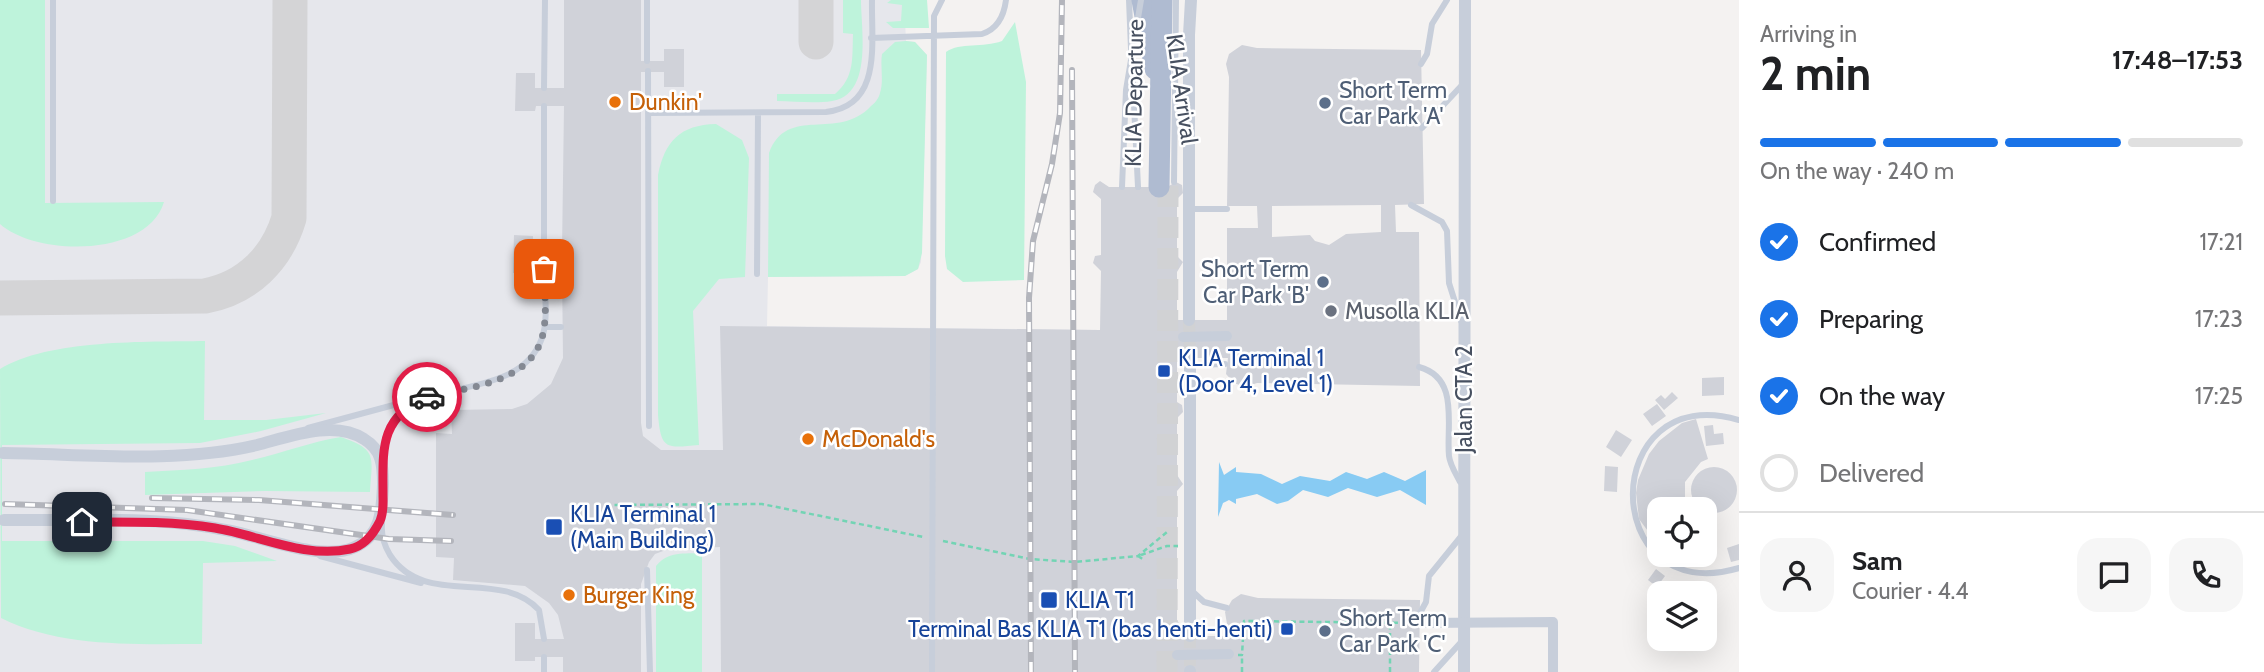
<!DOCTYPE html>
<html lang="en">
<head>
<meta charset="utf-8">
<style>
	:root { --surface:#fff; --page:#f6f6f6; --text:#202124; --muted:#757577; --line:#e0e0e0; --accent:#1a73e8 }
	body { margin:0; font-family:Cabin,sans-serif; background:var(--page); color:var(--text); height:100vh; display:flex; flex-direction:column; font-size:26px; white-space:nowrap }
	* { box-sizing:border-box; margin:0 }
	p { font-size:23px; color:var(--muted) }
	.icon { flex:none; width:38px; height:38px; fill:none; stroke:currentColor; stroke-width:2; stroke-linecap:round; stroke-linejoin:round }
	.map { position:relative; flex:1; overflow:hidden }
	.sheet { display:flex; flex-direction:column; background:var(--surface); width:525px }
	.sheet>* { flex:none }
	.tools { position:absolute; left:1647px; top:497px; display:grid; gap:14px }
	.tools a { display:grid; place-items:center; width:70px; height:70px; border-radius:14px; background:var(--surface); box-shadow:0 7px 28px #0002; font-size:35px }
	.pin { position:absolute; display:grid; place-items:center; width:60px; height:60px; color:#fff; margin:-30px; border-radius:14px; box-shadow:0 4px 10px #0006 }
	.courier { position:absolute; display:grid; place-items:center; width:70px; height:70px; margin:-35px; border:5px solid #e11d48; border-radius:50%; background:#fff; color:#222; box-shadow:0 2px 9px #0007 }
	.overview em { font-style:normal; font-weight:700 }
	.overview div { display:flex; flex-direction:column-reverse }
	.overview { display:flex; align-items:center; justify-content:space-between; height:119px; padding:0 21px }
	h1 { font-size:46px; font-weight:700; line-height:52px }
	.bar { display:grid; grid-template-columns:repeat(4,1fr); gap:10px 7px; align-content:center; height:84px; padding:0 21px }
	.bar i { height:9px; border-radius:5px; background:var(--line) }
	.bar .current { background:var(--accent) }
	.bar p { grid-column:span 4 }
	.line { display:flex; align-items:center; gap:18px; padding:0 21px; border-top:2px solid var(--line) }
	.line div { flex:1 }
	.round { display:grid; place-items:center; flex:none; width:74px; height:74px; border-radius:21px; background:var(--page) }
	ol { padding:0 21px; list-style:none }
	li { display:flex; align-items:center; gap:21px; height:77px }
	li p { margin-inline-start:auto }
	li .icon { padding:7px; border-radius:50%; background:var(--accent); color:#fff; stroke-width:4 }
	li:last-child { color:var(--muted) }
	li i { width:38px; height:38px; border:4px solid var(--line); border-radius:50% }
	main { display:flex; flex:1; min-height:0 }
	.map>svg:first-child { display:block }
</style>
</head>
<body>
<main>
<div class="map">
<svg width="1739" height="672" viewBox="0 0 1739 672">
	<rect width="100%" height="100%" fill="#f4f2f1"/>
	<path fill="#e6e7ec" d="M0,0h904l2,41 9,1 12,13 -6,207 -3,7 -13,7 -137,1 -1,49 333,4 1,342h-1101z"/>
	<path fill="#bef3db" d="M0,0h45v203l119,-1c-16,55 -127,55 -164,22z
		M843,0h18c0,29 12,95 -29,101 -18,3 -38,0 -55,0v-7h58c20,-17 17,-36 18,-60l-10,-1z
		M891,0h36l2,28h-36l-7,-6 15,-1 1,-16 -15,-2z
		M1015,22l11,60 -2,198 -61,2 -16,-13 -2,-13 1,-204c14,-10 37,-4 56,-11z
		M906,41l9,1 12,13 -5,198 -4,16 -13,7 -137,1 1,-124c18,-49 69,-11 102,-47 4,-3 8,-8 9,-13 4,-12 0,-27 2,-39l13,-12z
		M716,124l26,16 7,18 -4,119 -26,2 -26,32 6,134c-33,3 -38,5 -41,-30v-240c7,-34 22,-50 58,-51z
		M205,341l-1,79h62l60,-7 -65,18 -61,12 -198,2v96h201l32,5 42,15 -74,2 -1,81c-65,0 -141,4 -201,-26l-1,-249c49,-30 147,-27 205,-28z
		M341,437c37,13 31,19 29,55l-105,-1 -120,4v-23c36,-2 72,-3 107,-12 31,-7 58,-18 89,-23z
		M702,553v119h-46v-106c12,-15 28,-12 46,-13z"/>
	<path fill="#88cbf3" d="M1219,462l5,13 12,-8v5l25,2 21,10 18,-8 30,5 16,-9 21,7 17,-7 21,9 21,-11v35l-26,-15 -23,7 -29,-9 -20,9 -25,-7 -15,11 -11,3 -20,-10 -21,5v5l-7,-4 -6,3 -5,14z"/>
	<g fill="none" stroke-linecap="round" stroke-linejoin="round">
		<path stroke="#d4d4d6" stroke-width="35" d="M816,42v-42
			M0,298l205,-2c43,-8 72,-38 84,-78l1,-218"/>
	</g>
	<path fill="#d0d2d9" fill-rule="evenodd" d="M564,0h77v61h23v-12h20v38h-20v-15h-23v351l2,13 18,14h62l-3,-124 380,4 1,-59 -8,-8 2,-7 6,-1v-56l-8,-7 2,-7 5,-4 9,6h58l9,-5 6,3 1,8 -6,6v57l6,6 -6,10v48h50v-92h31l-1,-22h-30l2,-129 -3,-13 3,-10 13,-9 15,3 164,2 3,154 -29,1 1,27h23l1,154 -163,-3 -12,4 -11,-4 -8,-9 2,-16h-51v44l5,3 1,7 -6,6v57l6,9 -6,7v129l6,10 -4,6h50l-4,-24 7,-12 9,-6 17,4 162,2 -1,72h-698l-1,-125 -54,3 -11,4 -6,8 -8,22v88h-78v-15h-28v4h-20v-38h20v16h29l-6,-24 -9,-12 -24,-17 -72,-6 1,-22 -18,-1v-124l16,1 -1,-24 61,-1 15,-5 24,-20 12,-26 -1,-89h-29v4h-20l1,-38 19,1v15h29l2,-145h-28l-1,5h-20l1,-38h19v15h29zM1381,205v27l-35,2 -17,11 -14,-4 -5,-6 -38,2v-31z
		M1724,377v18l-22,1v-18z
		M1672,392l6,6 -14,12 -9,-10 6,-5 4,4z
		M1657,404l9,12 -14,10 -9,-12z
		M1696,419l12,40 -7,3 -16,20v18l5,9h-31v37l-20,-27 -3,-26 2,-13 11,-26 10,-13 23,-18z
		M1713,425l1,9 9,-1 1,11 -18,2 -2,-20z
		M1616,430l16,10 -11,17 -15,-10z
		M1605,466l13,1 -1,25 -13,-1z
		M1691 490a23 23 0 1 1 46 0a23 23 0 1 1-46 0Z
		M1739,544v16l-8,2 -4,-14z
		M1669,555h26l-6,11z
		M1656,569l9,7 -8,11 -9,-7z"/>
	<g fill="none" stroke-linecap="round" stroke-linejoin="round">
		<path stroke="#d1d2d4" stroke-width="12" stroke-dasharray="12 6" stroke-linecap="butt" d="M1189,320l1,38
			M1190,636v35"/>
		<path stroke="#d1d2d4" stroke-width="21" stroke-dasharray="21 10" stroke-linecap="butt" d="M1167,672l1,-487"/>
		<path stroke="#73d4b4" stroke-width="2.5" stroke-dasharray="5 3.5" stroke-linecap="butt" d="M606,505l156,-1 161,33
			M943,541l87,18 45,3 63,-6 29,-24
			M1141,555l26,-9h11
			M1138,556l6,4
			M1238,655h4l2,-34 165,2
			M1242,672v-17
			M1390,672v-48"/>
		<path stroke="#c7ceda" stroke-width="6" d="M1129,0l2,49
			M871,38l111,-4c16,-5 22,-18 24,-34
			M647,61v-61
			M1132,63l6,124
			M1421,64l6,-10 5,-30 15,-24
			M648,71l1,355
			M544,88l1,-88
			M648,113l178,-1c57,-6 45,-70 46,-112
			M1422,128l41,-44
			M1174,182l2,-182
			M53,201v-201
			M1411,205l31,17 5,9 2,52 12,38
			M1189,209h38
			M544,251v-145
			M757,274l1,-161
			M545,327h16
			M1189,365l36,-1
			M1419,367c41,11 27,58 30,89 1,9 7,18 11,26
			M1739,420c-141,-41 -142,190 0,148
			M308,428l108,-29
			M383,456c1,-93 132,-42 159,-118 7,-20 2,-48 2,-69
			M382,524c-1,11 2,21 8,31 35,54 109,12 149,55l5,29
			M320,556l101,27
			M647,570l3,102
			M1192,591l12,11 23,6
			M1420,613l6,-11 3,-26 34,-42
			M544,672v-15
			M932,672l2,-656 8,-16
			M1434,672l29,-32"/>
		<path stroke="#c7ceda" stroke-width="12" d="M1189,320v-285l2,-35
			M1190,358v278
			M3,453c83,1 172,11 254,-8 31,-8 77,-26 107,-6 18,11 19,26 19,45 -1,25 -1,51 -28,63 -32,15 -90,-9 -124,-16 -73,-16 -153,-10 -227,-11
			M1190,672v-1
			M1464,672l1,-672"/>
		<path stroke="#afbbd1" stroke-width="21" d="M1142,0l13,69"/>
		<g stroke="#b3b5bc" stroke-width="6">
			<path id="rail" d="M1072,70l3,602
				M152,498l107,2 194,15
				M5,504l182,6 202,29 62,2
				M1031,672l-2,-374 4,-57 19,-77 8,-51 2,-113"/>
		</g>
		<use href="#rail" stroke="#fff" stroke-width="3.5" stroke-dasharray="10" stroke-linecap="butt"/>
		<path stroke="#c7ceda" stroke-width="6" d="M1122,187l4,-97 15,-90"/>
		<path stroke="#c7ceda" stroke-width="10" d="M1183,337l44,-1
			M1420,623l133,-1v50
			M1177,655l52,-1"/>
		<path stroke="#afbbd1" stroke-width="21" d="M1159,187l3,-187"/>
	</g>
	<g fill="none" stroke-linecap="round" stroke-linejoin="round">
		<path stroke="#848993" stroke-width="7" stroke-dasharray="0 12.6" d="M427,397c42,-10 110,-14 117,-69 3,-19 0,-40 0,-59"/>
		<path stroke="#e11d48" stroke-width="9" d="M82,522c44,0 89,-1 133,6 43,7 91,31 135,21 15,-3 24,-16 30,-28 4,-9 3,-18 3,-27 0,-44 -4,-77 44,-97"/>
	</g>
	<g fill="#e8710a" stroke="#fff" stroke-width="2.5">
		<circle cx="615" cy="102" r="7"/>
		<circle cx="808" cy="439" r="7"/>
		<circle cx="569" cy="595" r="7"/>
	</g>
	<g fill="#5c6f8a" stroke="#fff" stroke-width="2.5">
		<circle cx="1325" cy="103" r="7"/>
		<circle cx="1323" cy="282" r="7"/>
		<circle cx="1325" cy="631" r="7"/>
	</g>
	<circle fill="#6b7280" stroke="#fff" stroke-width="2.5" cx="1331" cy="311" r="7"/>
	<g fill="#1a4fb4" stroke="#fff" stroke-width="2.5">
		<rect x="1157" y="364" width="14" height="14" rx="3.5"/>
		<rect x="545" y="518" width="18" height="18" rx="3.5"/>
		<rect x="1040" y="591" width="18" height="18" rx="3.5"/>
		<rect x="1280" y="622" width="14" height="14" rx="3.5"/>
	</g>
	<g text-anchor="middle" stroke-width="5" stroke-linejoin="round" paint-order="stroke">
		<g font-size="23" fill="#475060" stroke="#fff">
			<text transform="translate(1182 89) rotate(82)" y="8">KLIA Arrival</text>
			<text transform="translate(1134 93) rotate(-89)" y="8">KLIA Departure</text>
			<text transform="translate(1464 399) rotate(-90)" y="8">Jalan CTA 2</text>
		</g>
		<g font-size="23" fill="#4e5e75" stroke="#fff" text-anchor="start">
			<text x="1339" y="98">Short Term<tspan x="1339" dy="26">Car Park 'A'</tspan></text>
			<text x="1309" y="277" text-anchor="end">Short Term<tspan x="1309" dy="26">Car Park 'B'</tspan></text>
			<text x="1339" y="626">Short Term<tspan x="1339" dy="26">Car Park 'C'</tspan></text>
		</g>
		<g font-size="23" fill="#c56008" stroke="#fff" text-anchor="start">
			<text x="629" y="110">Dunkin'</text>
			<text x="822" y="447">McDonald's</text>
			<text x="583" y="603">Burger King</text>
		</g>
		<g font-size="23" fill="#5b616d" stroke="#fff" text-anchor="start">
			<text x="1345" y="319">Musolla KLIA</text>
		</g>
		<g font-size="23" fill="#164399" stroke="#fff" text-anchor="start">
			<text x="1178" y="366">KLIA Terminal 1<tspan x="1178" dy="26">(Door 4, Level 1)</tspan></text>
			<text x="570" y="522">KLIA Terminal 1<tspan x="570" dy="26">(Main Building)</tspan></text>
			<text x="1065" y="608">KLIA T1</text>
			<text x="1273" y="637" text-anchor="end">Terminal Bas KLIA T1 (bas henti-henti)</text>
		</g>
	</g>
</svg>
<div class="tools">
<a><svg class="icon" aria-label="locate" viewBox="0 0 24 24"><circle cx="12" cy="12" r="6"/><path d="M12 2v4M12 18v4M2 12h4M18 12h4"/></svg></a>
<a><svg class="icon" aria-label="layers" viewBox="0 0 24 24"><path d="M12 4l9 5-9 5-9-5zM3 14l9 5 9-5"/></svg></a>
</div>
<div class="pin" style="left:544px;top:269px;background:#ea580c"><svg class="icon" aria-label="bag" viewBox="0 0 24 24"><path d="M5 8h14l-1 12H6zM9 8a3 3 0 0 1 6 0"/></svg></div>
<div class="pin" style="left:82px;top:522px;background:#1f2937"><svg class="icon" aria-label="home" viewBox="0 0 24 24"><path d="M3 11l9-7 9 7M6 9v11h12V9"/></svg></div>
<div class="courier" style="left:427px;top:397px"><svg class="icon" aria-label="car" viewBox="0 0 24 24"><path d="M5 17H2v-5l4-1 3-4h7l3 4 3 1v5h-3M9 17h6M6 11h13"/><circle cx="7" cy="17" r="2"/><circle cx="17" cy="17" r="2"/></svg></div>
</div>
<section class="sheet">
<div class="overview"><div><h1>2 min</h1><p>Arriving in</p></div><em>17:48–17:53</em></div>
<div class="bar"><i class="current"></i><i class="current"></i><i class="current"></i><i></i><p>On the way · 240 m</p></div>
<ol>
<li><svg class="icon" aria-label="check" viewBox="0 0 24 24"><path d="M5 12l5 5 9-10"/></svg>Confirmed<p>17:21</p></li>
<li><svg class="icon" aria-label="check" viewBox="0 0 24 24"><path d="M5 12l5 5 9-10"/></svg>Preparing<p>17:23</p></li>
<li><svg class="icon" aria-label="check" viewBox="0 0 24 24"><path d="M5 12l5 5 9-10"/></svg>On the way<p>17:25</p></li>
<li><i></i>Delivered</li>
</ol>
<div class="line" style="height:126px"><a class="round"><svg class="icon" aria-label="person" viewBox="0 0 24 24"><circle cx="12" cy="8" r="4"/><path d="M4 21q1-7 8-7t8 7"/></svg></a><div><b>Sam</b><p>Courier · 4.4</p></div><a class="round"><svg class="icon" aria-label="chat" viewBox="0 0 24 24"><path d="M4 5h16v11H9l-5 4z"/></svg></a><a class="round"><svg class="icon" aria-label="phone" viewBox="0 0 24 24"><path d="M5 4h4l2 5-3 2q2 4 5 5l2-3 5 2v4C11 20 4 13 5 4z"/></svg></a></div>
</section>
</main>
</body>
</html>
